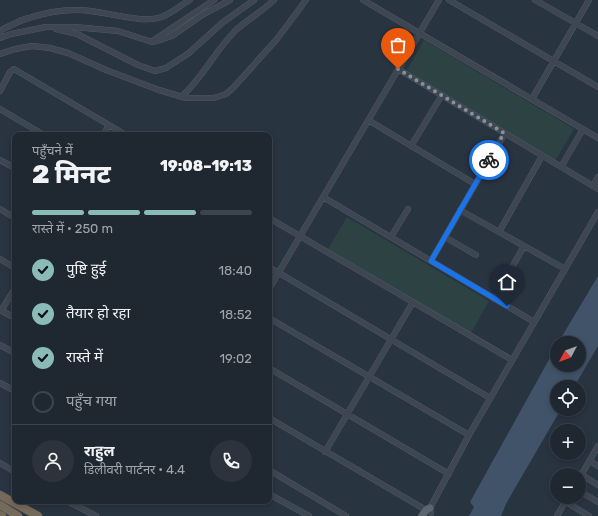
<!DOCTYPE html>
<html lang="hi">
<head>
<meta charset="utf-8">
<style>
	:root { --surface:#1f2731; --page:#2c333d; --text:#f1f3f6; --muted:#a1a5ab; --line:#3c444d; --accent:#8bbbb9 }
	body { margin:0; font-family:Rubik,"Noto Sans Devanagari",sans-serif; background:var(--page); color:var(--text); height:100vh; display:flex; flex-direction:column; font-size:15px; white-space:nowrap }
	* { box-sizing:border-box; margin:0 }
	p { font-size:13px; color:var(--muted) }
	.icon { flex:none; width:22px; height:22px; fill:none; stroke:currentColor; stroke-width:2; stroke-linecap:round; stroke-linejoin:round }
	.map { position:relative; flex:1; overflow:hidden }
	.drawer { position:absolute; left:12px; top:132px; width:260px; height:372px; display:flex; flex-direction:column; background:var(--surface); border-radius:8px; box-shadow:0 2px 6px #0003,0 0 0 1px var(--line) }
	.drawer>* { flex:none }
	.needle { width:26px; rotate:229deg }
	.buttons { position:absolute; left:550px; top:336px; display:grid; gap:8px }
	.buttons a { display:grid; place-items:center; width:36px; height:36px; border-radius:50%; background:var(--surface); box-shadow:0 2px 6px #0003,0 0 0 1px var(--line); font-size:20px }
	.pin { position:absolute; display:grid; place-items:center; width:34px; height:34px; color:#fff; margin:-41px -17px; border-radius:50% 50% 50% 0; rotate:-45deg; box-shadow:0 0 4px #0007 }
	.pin .icon { rotate:45deg }
	.courier { position:absolute; display:grid; place-items:center; width:40px; height:40px; margin:-20px; border:3px solid #1a73e8; border-radius:50%; background:#fff; color:#222; box-shadow:0 1px 5px #0007 }
	.headline em { font-style:normal; font-weight:800 }
	.headline div { display:flex; flex-direction:column-reverse }
	.headline { display:flex; align-items:center; justify-content:space-between; height:68px; padding:0 20px }
	h1 { font-size:26px; font-weight:800; line-height:30px }
	.bar { display:grid; grid-template-columns:repeat(4,1fr); gap:6px 4px; align-content:center; height:48px; padding:0 20px }
	.bar i { height:5px; border-radius:3px; background:var(--line) }
	.bar .selected { background:var(--accent) }
	.bar p { grid-column:span 4 }
	.line { display:flex; align-items:center; gap:10px; padding:0 20px; border-top:1px solid var(--line) }
	.line div { flex:1 }
	.round { display:grid; place-items:center; flex:none; width:42px; height:42px; border-radius:21px; background:var(--page) }
	ol { padding:0 20px; list-style:none }
	li { display:flex; align-items:center; gap:12px; height:44px }
	li p { margin-inline-start:auto }
	li .icon { padding:4px; border-radius:50%; background:var(--accent); color:#111; stroke-width:4 }
	li:last-child { color:var(--muted) }
	li i { width:22px; height:22px; border:2px solid var(--line); border-radius:50% }
	.map>svg:first-child { display:block }
</style>
</head>
<body>
<div class="map">
<svg width="598" height="516" viewBox="0 0 598 516">
	<rect width="100%" height="100%" fill="#293441"/>
	<path fill="#2c4243" d="M424,40l150,89 -19,32 -149,-89z
		M347,217l142,84 -18,32 -143,-84z"/>
	<path fill="#405369" d="M598,276v70l-24,41h-17v22h4l-54,93 -6,14h-32l5,-9 -4,-5 87,-157v20h22v-22h-21z"/>
	<g fill="none" stroke-linecap="round" stroke-linejoin="round">
		<g stroke="#5b646e" stroke-width="6">
			<path id="minor" d="M363,0l235,138
				M449,0l149,87
				M535,0l63,36
				M56,29l21,5 61,31 17,6 11,-3 23,-15 33,-30 32,-23
				M0,32l3,-3c9,-4 17,-9 26,-11 15,-5 31,-8 47,-8 25,-1 67,16 88,6 9,-4 17,-11 26,-16
				M0,38l11,-4 35,-7h28l44,4 34,11 11,-3 9,-3 30,-21 28,-15
				M154,40l60,-40
				M0,54l15,-5 17,-3 18,2 18,5 38,17 53,20 27,8h28l12,-4 7,-6 44,-49 29,-39
				M398,69l200,120
				M0,91l10,-19 4,-3 112,66
				M182,96c21,-19 33,-45 53,-65 11,-11 27,-19 39,-31
				M532,99l57,-99
				M0,109l44,26
				M368,120l107,64
				M103,135l6,-10
				M411,146l31,-51
				M0,160l15,8
				M561,167l22,-38
				M593,186l5,-9
				M323,197l211,125
				M0,209l15,9
				M460,210l105,59
				M269,218l243,142
				M499,232l43,-76
				M391,237l17,-28
				M445,237l31,18
				M0,259l15,9
				M431,261l74,-128
				M269,267l221,131
				M269,289l170,-289
				M494,299l30,-53
				M0,310l15,8
				M1,311l14,-23
				M269,318l200,117
				M0,345l15,8
				M269,368l180,106
				M0,383l15,8
				M269,418l162,95
				M325,452l88,-150
				M590,461l8,5
				M0,463l15,9
				M269,470l77,46
				M582,475l16,10
				M579,479l19,-33
				M579,491l19,11
				M269,494l40,22
				M67,501l29,15
				M566,502l23,14
				M430,508l39,-73 129,-223
				M557,516l11,-19"/>
		</g>
		<g stroke="#464f5a" stroke-width="8">
			<path id="major" d="M422,516l4,-6 4,-2"/>
		</g>
		<g stroke="#47515b" stroke-width="9">
			<path id="highway" d="M0,495l38,21
				M0,505l18,11
				M0,515l2,1"/>
		</g>
		<use href="#minor" stroke="#3d4651" stroke-width="5.5"/>
		<use href="#major" stroke="#5b6570" stroke-width="7"/>
		<use href="#highway" stroke="#766a5a" stroke-width="8"/>
	</g>
	<g fill="none" stroke-linecap="round" stroke-linejoin="round">
		<path stroke="#87909b" stroke-width="4" stroke-dasharray="0 7.2" d="M398,69l106,64 -15,27"/>
		<path stroke="#1a73e8" stroke-width="5" d="M489,160l-58,101 76,45"/>
	</g>
</svg>
<div class="buttons">
<a><svg class="needle" viewBox="-14 -14 28 28"><path d="M0-13l5 13h-10z" fill="#e53935"/><path d="M0 13l5-13h-10z" fill="#a1a5ab"/></svg></a>
<a><svg class="icon" aria-label="locate" viewBox="0 0 24 24"><circle cx="12" cy="12" r="6"/><path d="M12 2v4M12 18v4M2 12h4M18 12h4"/></svg></a>
<a>+</a>
<a>−</a>
</div>
<div class="pin" style="left:398px;top:69px;background:#ea580c"><svg class="icon" aria-label="bag" viewBox="0 0 24 24"><path d="M5 8h14l-1 12H6zM9 8a3 3 0 0 1 6 0"/></svg></div>
<div class="pin" style="left:507px;top:306px;background:#1f2937"><svg class="icon" aria-label="home" viewBox="0 0 24 24"><path d="M3 11l9-7 9 7M6 9v11h12V9"/></svg></div>
<div class="courier" style="left:489px;top:160px"><svg class="icon" aria-label="bike" viewBox="0 0 24 24"><circle cx="6" cy="16" r="4"/><circle cx="18" cy="16" r="4"/><path d="M6 16l4-8h5l3 8M10 8l3 8H6M13 5h3"/></svg></div>
<section class="drawer">
<div class="headline"><div><h1>2 मिनट</h1><p>पहुँचने में</p></div><em>19:08–19:13</em></div>
<div class="bar"><i class="selected"></i><i class="selected"></i><i class="selected"></i><i></i><p>रास्ते में · 250 m</p></div>
<ol>
<li><svg class="icon" aria-label="check" viewBox="0 0 24 24"><path d="M5 12l5 5 9-10"/></svg>पुष्टि हुई<p>18:40</p></li>
<li><svg class="icon" aria-label="check" viewBox="0 0 24 24"><path d="M5 12l5 5 9-10"/></svg>तैयार हो रहा<p>18:52</p></li>
<li><svg class="icon" aria-label="check" viewBox="0 0 24 24"><path d="M5 12l5 5 9-10"/></svg>रास्ते में<p>19:02</p></li>
<li><i></i>पहुँच गया</li>
</ol>
<div class="line" style="height:72px"><a class="round"><svg class="icon" aria-label="person" viewBox="0 0 24 24"><circle cx="12" cy="8" r="4"/><path d="M4 21q1-7 8-7t8 7"/></svg></a><div><b>राहुल</b><p>डिलीवरी पार्टनर · 4.4</p></div><a class="round"><svg class="icon" aria-label="phone" viewBox="0 0 24 24"><path d="M5 4h4l2 5-3 2q2 4 5 5l2-3 5 2v4C11 20 4 13 5 4z"/></svg></a></div>
</section>
</div>
</body>
</html>
